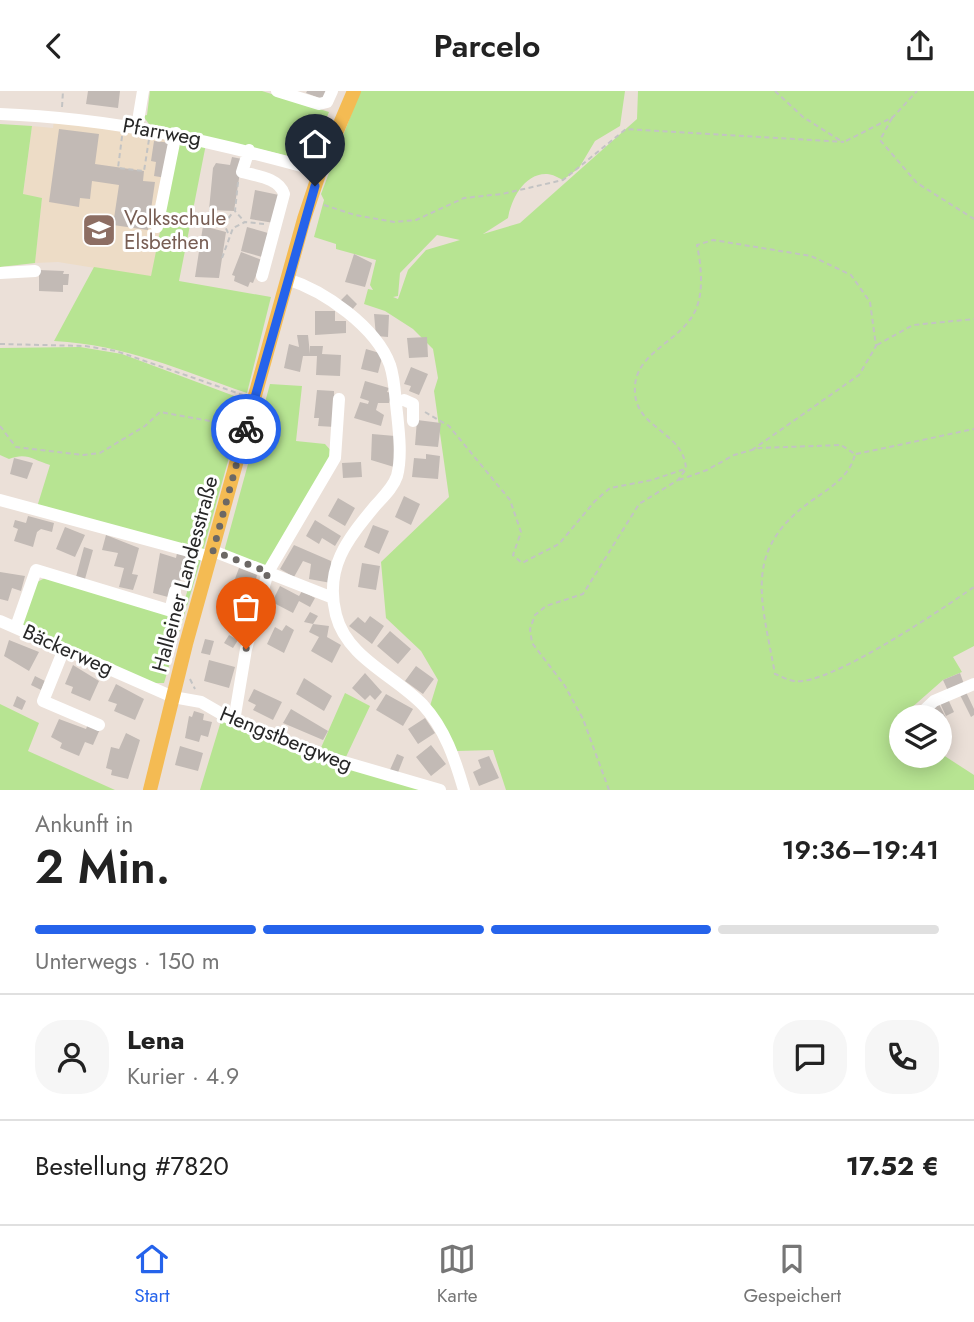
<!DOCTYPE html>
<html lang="de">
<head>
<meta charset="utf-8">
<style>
	:root { --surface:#fff; --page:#f6f6f6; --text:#222; --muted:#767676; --line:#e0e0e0; --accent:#2563eb }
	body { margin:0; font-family:Jost,sans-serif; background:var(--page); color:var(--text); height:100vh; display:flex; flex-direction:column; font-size:26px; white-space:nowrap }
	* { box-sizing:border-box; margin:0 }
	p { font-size:23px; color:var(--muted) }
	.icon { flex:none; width:38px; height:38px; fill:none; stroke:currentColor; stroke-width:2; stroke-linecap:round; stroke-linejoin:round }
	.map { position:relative; height:699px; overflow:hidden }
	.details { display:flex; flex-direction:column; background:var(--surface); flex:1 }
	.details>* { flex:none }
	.buttons { position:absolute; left:889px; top:614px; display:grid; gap:14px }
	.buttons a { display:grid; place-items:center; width:63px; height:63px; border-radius:50%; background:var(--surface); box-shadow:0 4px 18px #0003; font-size:35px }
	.pin { position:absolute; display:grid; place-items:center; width:60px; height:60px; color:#fff; margin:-72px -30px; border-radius:50% 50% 50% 0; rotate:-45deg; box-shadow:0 0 7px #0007 }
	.pin .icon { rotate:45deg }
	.courier { position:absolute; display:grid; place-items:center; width:70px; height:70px; margin:-35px; border:5px solid #2563eb; border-radius:50%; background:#fff; color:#222; box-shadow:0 2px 9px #0007 }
	.overview em { font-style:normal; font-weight:600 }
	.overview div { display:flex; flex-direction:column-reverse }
	.overview { display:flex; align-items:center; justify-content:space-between; height:119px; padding:0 35px }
	h1 { font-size:46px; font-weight:600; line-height:52px }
	.bar { display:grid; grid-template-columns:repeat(4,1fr); gap:10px 7px; align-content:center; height:84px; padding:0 35px }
	.bar i { height:9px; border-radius:5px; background:var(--line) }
	.bar .current { background:var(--accent) }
	.bar p { grid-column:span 4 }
	.line { display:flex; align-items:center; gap:18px; padding:0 35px; border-top:2px solid var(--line) }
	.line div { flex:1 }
	.round { display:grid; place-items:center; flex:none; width:74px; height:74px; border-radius:28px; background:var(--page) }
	header { display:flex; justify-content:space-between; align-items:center; height:91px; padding:0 35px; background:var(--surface); font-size:32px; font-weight:600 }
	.menu { display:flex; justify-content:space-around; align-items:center; height:98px; border-top:2px solid var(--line); background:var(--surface); font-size:19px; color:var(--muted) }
	.menu a { display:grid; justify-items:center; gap:4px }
	.menu .current { color:var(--accent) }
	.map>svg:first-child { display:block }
</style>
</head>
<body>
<header><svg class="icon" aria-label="back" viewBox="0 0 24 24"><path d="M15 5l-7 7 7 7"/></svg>Parcelo<svg class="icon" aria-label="share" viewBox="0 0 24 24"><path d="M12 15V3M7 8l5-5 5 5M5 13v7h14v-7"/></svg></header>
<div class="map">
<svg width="974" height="699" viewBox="0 0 974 699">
	<rect width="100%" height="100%" fill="#ebe0d8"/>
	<path fill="#eddcc6" d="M54,28l125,19 -28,139 -93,-15 -23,1 7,-65 -19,-3 9,-69 21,2z"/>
	<path fill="#b7e492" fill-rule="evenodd" d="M150,0h112l67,21 -18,44 -9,3 -153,-35 -6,-8 4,-1z
		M360,0h265l-5,35 -25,15 -16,27 -16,12c-4,-2 -11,-6 -16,-6 -23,-1 -36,26 -39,44l-25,16 37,-11 117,-104 1,-28h336v555l-21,11 9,15 -19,8 -42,37v39h39v-3l34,22v15h-468l-13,-40 -36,1 -27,-45 8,-26 -17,-29 -35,-33 -5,-56 68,-65 -15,-106 4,-13 -5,-29 -20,-20 -28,-18 -21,-7 4,-15 5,1 -3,-5 6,-25 -40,-11v-5l-22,-7 10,-37 -3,-6zM437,144l23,5 -34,10 -18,20 -10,29 -5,-2 5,-1 2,-23z
		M0,33l32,2 -9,68 19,4 -7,65 -35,4z
		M179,47l27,6 -27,137 92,16 -24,96c-68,-23 -120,-48 -193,-52l40,-74 57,9z
		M80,256l42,7 123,46 -42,151 -166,-44 13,-42c-17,-5 -23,-13 -41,-6l-9,-4v-107z
		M270,293l32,2 -6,55 29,3 8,9 -64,110 -6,3 -38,-15v-3z
		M198,466l3,2 -37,124h-12l-130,-57 15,-44 10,-5 132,41z
		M345,602l25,13 -25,53 -25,-9z
		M0,613l39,19 -11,28 87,39h-115z
		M221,630l83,32 125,37h-229z"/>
	<path fill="#c2bab5" d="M88,0h32l-2,17 -32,-4z
		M307,0h22l-4,9 -19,-7z
		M59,38l40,5 -4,30 49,7 -1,10 12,1 -7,48 -35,-5 6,-40 -27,-4 -2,18 -10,-1 -1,9 -30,-5z
		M154,50l18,2 -6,35 -12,-2 2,-14 -5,-1z
		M232,66l10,2 -8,52 -25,-1 4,-42 3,-5 14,2z
		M255,99l24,5 -5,28 -24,-4z
		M203,135l23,6 -7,46 -24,-1z
		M247,136l21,6 -6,24 -21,-6z
		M241,161l21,8 -9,23 -3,-1 -2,5 -14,-6 1,-5 -3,-1z
		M354,163l18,9 -7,24 -20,-5z
		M39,179l25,1 -1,3h6l-1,11h-5v7l-24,-1z
		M347,203l10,10 -6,7 -11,-10z
		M315,220h20v10h11v12l-31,2z
		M374,223l15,1 -1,22 -12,-1z
		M297,244h11l2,19v-8h13l-1,8 19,1 -1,21 -24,-1 1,-19h-14l-3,16 -16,-4 5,-24 10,3z
		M427,246l1,20 -19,1 -2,-20z
		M366,258l17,5 -5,19 -17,-4z
		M411,276l17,7 -9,21 -10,-4 2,-5 -7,-2z
		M365,290l24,7 -2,4 5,1 -3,10h-11l-2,7 8,5 -3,11 -27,-8 6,-16 8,2 1,-3 -9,-3z
		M317,299l17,1 1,36 -17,-1 1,-8h-5z
		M417,329l24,3 -3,24 -23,-2z
		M372,343l23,2 -1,31 -23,-7z
		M426,363l14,2 -2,23 -26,-2 2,-19 12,1z
		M14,367l19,5 -6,16 -17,-5z
		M361,371l1,15 -19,1 -1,-15z
		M404,405l16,8 -9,21 -16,-8z
		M338,407l17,10 -10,18 -17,-10z
		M28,425l26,7 -2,9 -11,-3 -4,3 -4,15 -19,-6 4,-12 -5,-2 2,-7 11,3z
		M315,429l26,16 -6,10 -13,-8 -3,6 -13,-8z
		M373,434l16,6 -10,23 -15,-7z
		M65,436l20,8 -10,22 -19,-8z
		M106,444l33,13 -7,26 6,1 -5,15 -14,-3 5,-19 -10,-2 4,-13 -16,-3z
		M294,454l37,16v22l-22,-4 2,-15 -8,-3 -9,16 -14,-8z
		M84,456l9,3 -8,29 -9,-2z
		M160,462l16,5 1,-5 10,3 -8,29 -7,-2 -4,14 -15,-4z
		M362,472l18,3 -4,24 -18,-3z
		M239,477l18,7 -13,53 -21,-5 7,-26 6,2 3,-10 -7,-2z
		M0,481l25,4 -4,15 -9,-3 -4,13 -8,-2z
		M280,495l19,10 3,-5 13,7 -5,9 -11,-6 -6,12 -21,-11z
		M310,521l8,4 -5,8 -9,-2z
		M370,525l14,10 -12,18 -23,-18 9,-9 7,6z
		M313,533l16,2 -2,11 14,8 -9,18 -21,-12 8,-14 -10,-5z
		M286,534l8,5 -10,23 -17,-9 8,-17 7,4z
		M390,540l21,18 -13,15 -21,-18z
		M229,544l9,5 -5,8 -9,-5z
		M205,548l9,2 -4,14 -9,-2z
		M9,549l30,12 -10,19 -25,-15z
		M209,569l26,7 -6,21 -25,-7z
		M73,574l26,16 -9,20 -19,-8 2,-6 -8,-3z
		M416,575l18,13 -11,15 -18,-13z
		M365,582l17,19 -7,8 -5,-5 -5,5 -13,-12z
		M960,582l4,11 -16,7 -5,-11z
		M35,585l10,5 -4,9 -10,-5z
		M304,587l28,18 -8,15 -28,-17z
		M116,593l28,15 -9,21 -21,-9 3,-7 -9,-3z
		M254,598l28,13 -9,18 -20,-10 3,-5 -8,-4z
		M966,601l8,17v6l-3,2 -11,-22z
		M386,603l27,15 -10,17 -27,-16z
		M17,605l9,5 -4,9 -9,-4z
		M948,608l6,13 -8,4 -6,-13z
		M939,613l7,14 -6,3v-4h-7l-4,-8z
		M291,618l37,22 -5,9 -40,-17z
		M194,620l10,3 -1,6 9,2 -4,15 -7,-2 -2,7 -14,-4 4,-22 3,1z
		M425,627l10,15 -17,11 -10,-15z
		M59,628l27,10 2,-5 12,5 -7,16 -8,-3 -6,14 -19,-8 2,-5 -11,-6z
		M126,642l14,7 -12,39 -17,-4 1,-5 -6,-2 5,-21 8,2z
		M431,654l15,19 -15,12 -15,-19z
		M180,655l23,7 -5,18 -23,-6z
		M397,663l7,3 -7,18 -8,-3z
		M489,665l10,22 -20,8 -6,-14 8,-4 -3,-8z"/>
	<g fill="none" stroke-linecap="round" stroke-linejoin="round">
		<path stroke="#c3c3c3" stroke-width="2" stroke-dasharray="5 3.5" stroke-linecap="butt" d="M775,0l28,26 38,24
			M62,16l1,-16
			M892,27l-12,22 37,43 57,36
			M123,38l27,4 -6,38 -26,-3z
			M846,50l47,-24 24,-26
			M238,91l-3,29 9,10
			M324,114l31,10 39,7 22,-2 48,-22 38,-4 61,-14 63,-51 218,13
			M228,142l-4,-9 9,-12
			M222,167l11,-30 12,-6 19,2
			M0,253l85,2 31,5 127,44
			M877,254l36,-20 61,-6
			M425,321l24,14 61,74 11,32 -8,23 9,8 37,-19 36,-43 15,-13 42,-8 33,-11
			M0,335l16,21 67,8 17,-2 45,-27 15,-14 72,13
			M856,363l118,-25
			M679,389l28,-10 27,-15 25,-7 82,-3 14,9c-4,20 -22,32 -38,43 -76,51 -56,99 -42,177 6,2 14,7 20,7 34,5 147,-72 179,-94
			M190,588l5,10
			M609,699l-26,-71 -18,-33 -33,-43 -2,-14 5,-14 11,-9 37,-12 56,-90 39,-24 8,-11c-2,-39 -54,-40 -51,-82 1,-36 48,-46 61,-78 8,-19 5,-44 1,-64l16,-5 98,16 40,19 19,27 6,44 -17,29 -107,75"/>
		<path stroke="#fff" stroke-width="12" d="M277,0l42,13 8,-2 5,-11
			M0,23c112,4 212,27 320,57
			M137,36l6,-36
			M249,59l-7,22c15,4 37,6 42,22l-22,82
			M157,136l19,-94
			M0,182l35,-2
			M287,188c38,12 89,48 103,86 5,15 5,32 7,48 2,19 5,44 0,63 -4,12 -14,21 -22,30 -28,34 -51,62 -39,109 11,43 58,60 87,90 22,24 32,54 41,85
			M404,309l9,4v17
			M0,409l211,57
			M213,460l120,47
			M170,520l5,-20
			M0,530l173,76 28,5 33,19 72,30 134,39
			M16,536l20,-57 142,43
			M64,558l-21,52 56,24
			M917,626l17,-16 40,-17
			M234,630l12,-72 22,-77 67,-114 4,-59"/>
		<path stroke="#f4bb53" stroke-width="14" d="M150,699l36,-146 118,-425 16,-48 34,-80"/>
	</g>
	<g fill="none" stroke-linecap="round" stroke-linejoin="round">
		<path stroke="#6c6865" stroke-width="7" stroke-dasharray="0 12.6" d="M246,338l-33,122 55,21 -22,77"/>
		<path stroke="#2563eb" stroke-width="9" d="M246,338l69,-243"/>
	</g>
	<defs>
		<g id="school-square" transform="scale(1.75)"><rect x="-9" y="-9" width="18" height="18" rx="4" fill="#8d6e63" stroke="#fff"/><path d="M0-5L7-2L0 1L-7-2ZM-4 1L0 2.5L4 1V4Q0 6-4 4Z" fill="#fff"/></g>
	</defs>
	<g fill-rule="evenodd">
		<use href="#school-square" x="99" y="139"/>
	</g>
	<g text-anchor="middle" stroke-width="6" stroke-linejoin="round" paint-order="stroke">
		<g font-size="21" fill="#272727" stroke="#fff">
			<text transform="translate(162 41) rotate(10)" y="7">Pfarrweg</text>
			<text transform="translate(185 483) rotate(-75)" y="7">Halleiner Landesstraße</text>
			<text transform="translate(68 559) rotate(24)" y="7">Bäckerweg</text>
			<text transform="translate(286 648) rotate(22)" y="7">Hengstbergweg</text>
		</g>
		<g font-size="21" fill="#785e54" stroke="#fff" text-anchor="start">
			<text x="124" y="134">Volksschule<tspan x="124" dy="24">Elsbethen</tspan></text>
		</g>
	</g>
</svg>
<div class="buttons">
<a><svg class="icon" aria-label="layers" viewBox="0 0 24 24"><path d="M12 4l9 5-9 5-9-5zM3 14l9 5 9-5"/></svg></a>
</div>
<div class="pin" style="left:246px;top:558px;background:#ea580c"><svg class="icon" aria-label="bag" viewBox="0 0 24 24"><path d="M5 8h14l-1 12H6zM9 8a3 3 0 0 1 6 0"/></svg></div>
<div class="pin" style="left:315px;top:95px;background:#1f2937"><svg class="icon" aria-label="home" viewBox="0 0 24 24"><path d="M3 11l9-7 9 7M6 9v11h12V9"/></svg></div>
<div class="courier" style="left:246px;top:338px"><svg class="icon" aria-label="bike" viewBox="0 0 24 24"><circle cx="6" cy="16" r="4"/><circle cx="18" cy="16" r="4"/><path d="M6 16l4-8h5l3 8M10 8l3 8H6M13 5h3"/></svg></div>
</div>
<section class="details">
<div class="overview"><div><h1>2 Min.</h1><p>Ankunft in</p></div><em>19:36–19:41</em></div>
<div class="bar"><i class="current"></i><i class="current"></i><i class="current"></i><i></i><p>Unterwegs · 150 m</p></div>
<div class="line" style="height:126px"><a class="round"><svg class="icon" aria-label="person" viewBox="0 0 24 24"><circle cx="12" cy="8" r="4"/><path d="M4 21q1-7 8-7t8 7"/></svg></a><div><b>Lena</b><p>Kurier · 4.9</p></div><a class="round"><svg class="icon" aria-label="chat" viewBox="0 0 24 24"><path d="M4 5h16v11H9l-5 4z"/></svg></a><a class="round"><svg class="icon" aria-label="phone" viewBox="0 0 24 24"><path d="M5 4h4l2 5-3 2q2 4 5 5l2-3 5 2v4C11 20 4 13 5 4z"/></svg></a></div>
<div class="line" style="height:91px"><div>Bestellung #7820</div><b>17.52 €</b></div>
</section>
<nav class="menu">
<a class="current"><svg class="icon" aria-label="home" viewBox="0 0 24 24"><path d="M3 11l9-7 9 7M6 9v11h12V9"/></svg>Start</a>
<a><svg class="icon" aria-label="map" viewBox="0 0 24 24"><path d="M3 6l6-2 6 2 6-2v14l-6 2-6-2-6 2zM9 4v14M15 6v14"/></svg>Karte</a>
<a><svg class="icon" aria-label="saved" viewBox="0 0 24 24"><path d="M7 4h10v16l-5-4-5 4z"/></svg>Gespeichert</a>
</nav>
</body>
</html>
